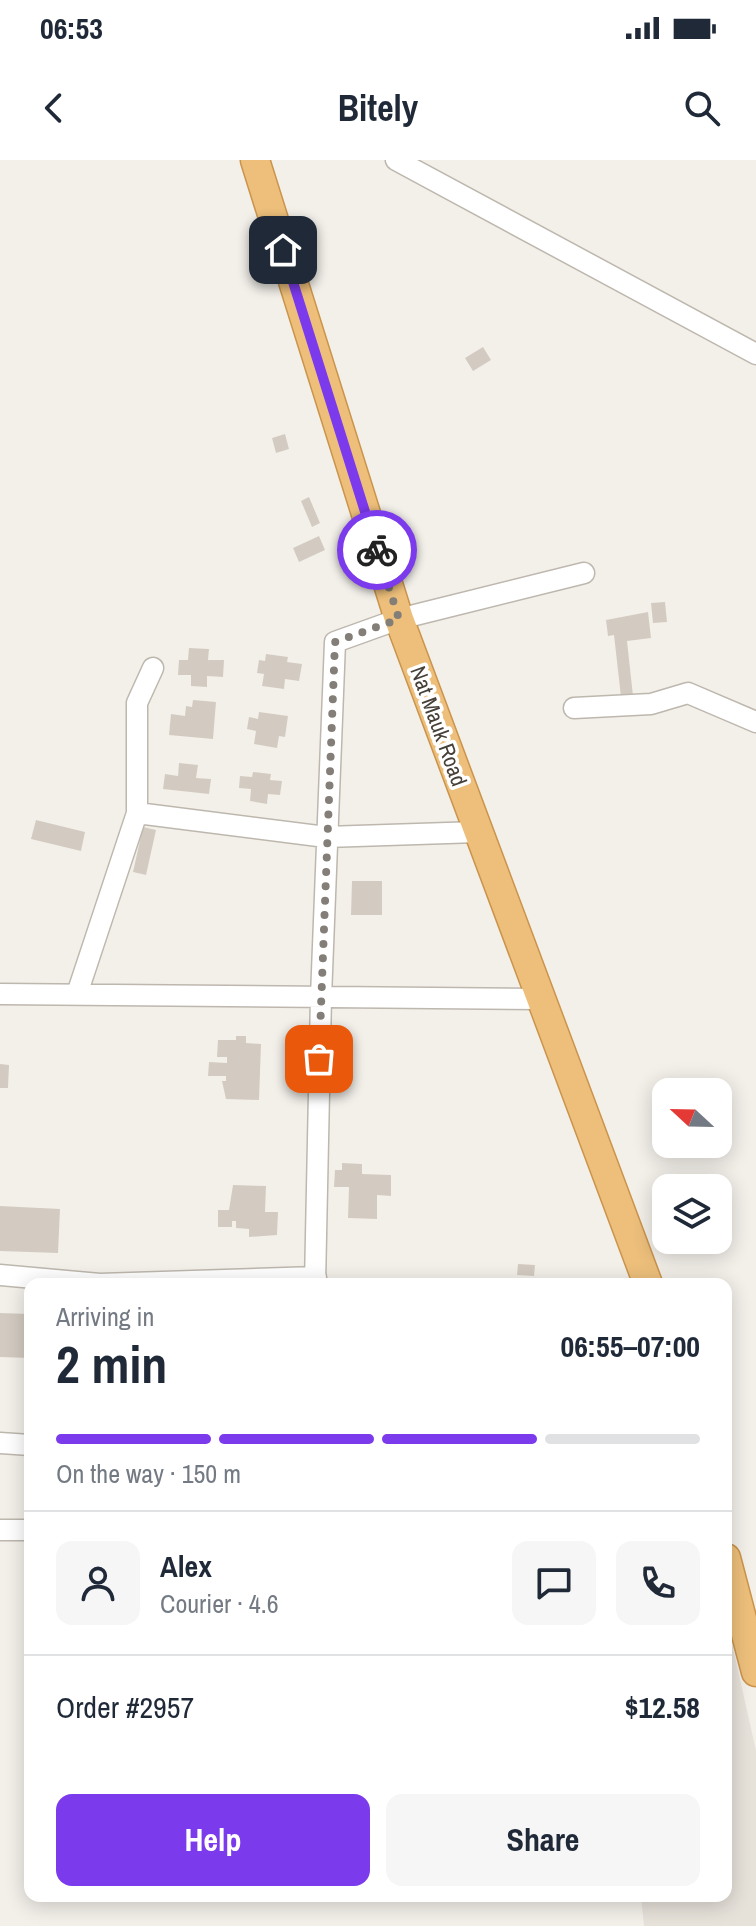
<!DOCTYPE html>
<html lang="en">
<head>
<meta charset="utf-8">
<style>
	:root { --surface:#fff; --page:#f6f6f7; --text:#1f2937; --muted:#747a83; --line:#e0e1e3; --accent:#7c3aed }
	body { margin:0; font-family:"Archivo Narrow",sans-serif; background:var(--page); color:var(--text); height:100vh; display:flex; flex-direction:column; font-size:30px; white-space:nowrap }
	* { box-sizing:border-box; margin:0 }
	p { font-size:26px; color:var(--muted) }
	.icon { flex:none; width:44px; height:44px; fill:none; stroke:currentColor; stroke-width:2; stroke-linecap:round; stroke-linejoin:round }
	.map { position:relative; flex:1; overflow:hidden }
	.sheet { position:absolute; left:24px; top:1118px; width:708px; height:624px; display:flex; flex-direction:column; background:var(--surface); border-radius:16px; box-shadow:0 4px 20px #0003 }
	.sheet>* { flex:none }
	.needle { width:52px; rotate:292deg }
	.tools { position:absolute; left:652px; top:918px; display:grid; gap:16px }
	.tools a { display:grid; place-items:center; width:80px; height:80px; border-radius:16px; background:var(--surface); box-shadow:0 4px 20px #0003; font-size:40px }
	.pin { position:absolute; display:grid; place-items:center; width:68px; height:68px; color:#fff; margin:-34px; border-radius:16px; box-shadow:0 4px 12px #0006 }
	.courier { position:absolute; display:grid; place-items:center; width:80px; height:80px; margin:-40px; border:6px solid #7c3aed; border-radius:50%; background:#fff; color:#222; box-shadow:0 2px 10px #0007 }
	.summary em { font-style:normal; font-weight:700 }
	.summary div { display:flex; flex-direction:column-reverse }
	.summary { display:flex; align-items:center; justify-content:space-between; height:136px; padding:0 32px }
	h1 { font-size:52px; font-weight:700; line-height:60px }
	.bar { display:grid; grid-template-columns:repeat(4,1fr); gap:12px 8px; align-content:center; height:96px; padding:0 32px }
	.bar i { height:10px; border-radius:6px; background:var(--line) }
	.bar .on { background:var(--accent) }
	.bar p { grid-column:span 4 }
	.line { display:flex; align-items:center; gap:20px; padding:0 32px; border-top:2px solid var(--line) }
	.line div { flex:1 }
	.round { display:grid; place-items:center; flex:none; width:84px; height:84px; border-radius:16px; background:var(--page) }
	.primary-button { display:flex; gap:16px; margin-top:auto; padding:16px 32px }
	.primary-button a { flex:1; height:92px; border-radius:16px; background:var(--accent); color:#fff; font-size:32px; font-weight:700; line-height:92px; text-align:center }
	.primary-button a+a { background:var(--page); color:var(--text) }
	.status { display:flex; justify-content:space-between; align-items:center; height:56px; padding:0 40px; background:var(--surface); direction:ltr }
	.status svg { height:22px; fill:currentColor }
	header { display:flex; justify-content:space-between; align-items:center; height:104px; padding:0 32px; background:var(--surface); font-size:36px; font-weight:700 }
	.map>svg:first-child { display:block }
</style>
</head>
<body>
<div class="status"><b>06:53</b><svg viewBox="0 0 49 12"><path d="M0 12V9h3v3zM5 12V6h3v6zM10 12V3h3v9zM15 12V0h3v12zM26 1h20v11H26zM47 4h2v5h-2z"/></svg></div>
<header><svg class="icon" aria-label="back" viewBox="0 0 24 24"><path d="M15 5l-7 7 7 7"/></svg>Bitely<svg class="icon" aria-label="search" viewBox="0 0 24 24"><circle cx="10" cy="10" r="6"/><path d="M15 15l6 6"/></svg></header>
<div class="map">
<svg width="756" height="1766" viewBox="0 0 756 1766">
	<rect width="100%" height="100%" fill="#f3f0ea"/>
	<path fill="#e6e1d9" d="M731,1479l25,112v175h-112l-3,-30h85v-255z"/>
	<path fill="#d3cbc1" d="M483,187l8,13 -18,11 -8,-13z
		M285,274l4,15 -13,4 -4,-15z
		M309,337l11,26 -8,4 -11,-26z
		M319,376l6,14 -26,12 -6,-14z
		M665,442l2,20 -14,1 -2,-20z
		M648,452l3,26 -24,3 6,55 -12,1 -7,-62 -6,1 -2,-16z
		M189,488l20,1 -1,11h16l-1,17 -16,-1v11l-16,-1v-11h-13l1,-15h9z
		M266,494l22,3 -1,5 15,2 -3,17 -14,-2 -1,10 -22,-3 2,-12 -7,-1 2,-13 6,1z
		M193,540l23,2 -3,37 -44,-4 2,-21 14,2 1,-10 6,1z
		M259,552l29,4 -3,21 -6,-1 -2,12 -23,-4 2,-13 -9,-2 2,-12 9,2z
		M179,603l19,2 -2,13 15,1 -2,15 -46,-5 2,-15 13,2z
		M253,612l18,2 -1,6 12,1 -2,14 -12,-1 -1,10 -17,-3 1,-12 -12,-1 1,-12 12,1z
		M36,660l49,12 -4,19 -50,-12z
		M143,667l13,3 -10,45 -13,-3z
		M352,721h30v34h-31z
		M236,876h10v7l15,1 -2,56 -33,-1 -4,-18h4v-5h-18l1,-14 18,1v-6h-10l1,-17h18z
		M0,904l9,1 -1,23h-8z
		M342,1003l20,1v10l29,1v21l-14,-1v24l-29,-1 1,-31h-15l1,-17h7z
		M233,1025l33,1 -1,26h13l-1,23 -28,2v-8l-13,-1v-7h-4v6h-14v-17h11z
		M0,1046l60,3 -2,44 -58,-2z
		M518,1104l17,1 -1,11 -17,-1z
		M0,1153l30,1v44l-30,-1z"/>
	<g fill="none" stroke-linecap="round" stroke-linejoin="round">
		<g stroke="#bdb7ae" stroke-width="23">
			<path id="minor" d="M396,0l360,194
				M574,548l77,-4 37,-11 68,29
				M137,653l189,24 152,-5
				M0,834l543,5
				M77,834l60,-181v-110l16,-35
				M0,1115l100,9 216,-7
				M315,1124l6,-287 14,-355 64,-23 185,-46
				M0,1283l30,2
				M0,1370h30"/>
		</g>
		<g stroke="#cb944c" stroke-width="31">
			<path id="highway" d="M255,0l144,459 249,665
				M726,1398l30,114"/>
		</g>
		<use href="#minor" stroke="#fff" stroke-width="20"/>
		<use href="#highway" stroke="#edbf7b" stroke-width="28"/>
	</g>
	<g fill="none" stroke-linecap="round" stroke-linejoin="round">
		<path stroke="#837e77" stroke-width="8" stroke-dasharray="0 14.4" d="M319,899l16,-417 64,-23 -22,-69"/>
		<path stroke="#7c3aed" stroke-width="10" d="M283,90l94,300"/>
	</g>
	<g text-anchor="middle" stroke-width="7" stroke-linejoin="round" paint-order="stroke">
		<g font-size="22" fill="#464039" stroke="#fff">
			<text transform="translate(439 566) rotate(70)" y="8">Nat Mauk Road</text>
		</g>
	</g>
</svg>
<div class="tools">
<a><svg class="needle" viewBox="-14 -14 28 28"><path d="M0-13l5 13h-10z" fill="#e53935"/><path d="M0 13l5-13h-10z" fill="#747a83"/></svg></a>
<a><svg class="icon" aria-label="layers" viewBox="0 0 24 24"><path d="M12 4l9 5-9 5-9-5zM3 14l9 5 9-5"/></svg></a>
</div>
<div class="pin" style="left:319px;top:899px;background:#ea580c"><svg class="icon" aria-label="bag" viewBox="0 0 24 24"><path d="M5 8h14l-1 12H6zM9 8a3 3 0 0 1 6 0"/></svg></div>
<div class="pin" style="left:283px;top:90px;background:#1f2937"><svg class="icon" aria-label="home" viewBox="0 0 24 24"><path d="M3 11l9-7 9 7M6 9v11h12V9"/></svg></div>
<div class="courier" style="left:377px;top:390px"><svg class="icon" aria-label="bike" viewBox="0 0 24 24"><circle cx="6" cy="16" r="4"/><circle cx="18" cy="16" r="4"/><path d="M6 16l4-8h5l3 8M10 8l3 8H6M13 5h3"/></svg></div>
<section class="sheet">
<div class="summary"><div><h1>2 min</h1><p>Arriving in</p></div><em>06:55–07:00</em></div>
<div class="bar"><i class="on"></i><i class="on"></i><i class="on"></i><i></i><p>On the way · 150 m</p></div>
<div class="line" style="height:144px"><a class="round"><svg class="icon" aria-label="person" viewBox="0 0 24 24"><circle cx="12" cy="8" r="4"/><path d="M4 21q1-7 8-7t8 7"/></svg></a><div><b>Alex</b><p>Courier · 4.6</p></div><a class="round"><svg class="icon" aria-label="chat" viewBox="0 0 24 24"><path d="M4 5h16v11H9l-5 4z"/></svg></a><a class="round"><svg class="icon" aria-label="phone" viewBox="0 0 24 24"><path d="M5 4h4l2 5-3 2q2 4 5 5l2-3 5 2v4C11 20 4 13 5 4z"/></svg></a></div>
<div class="line" style="height:104px"><div>Order #2957</div><b>$12.58</b></div>
<div class="primary-button"><a>Help</a><a>Share</a></div>
</section>
</div>
</body>
</html>
